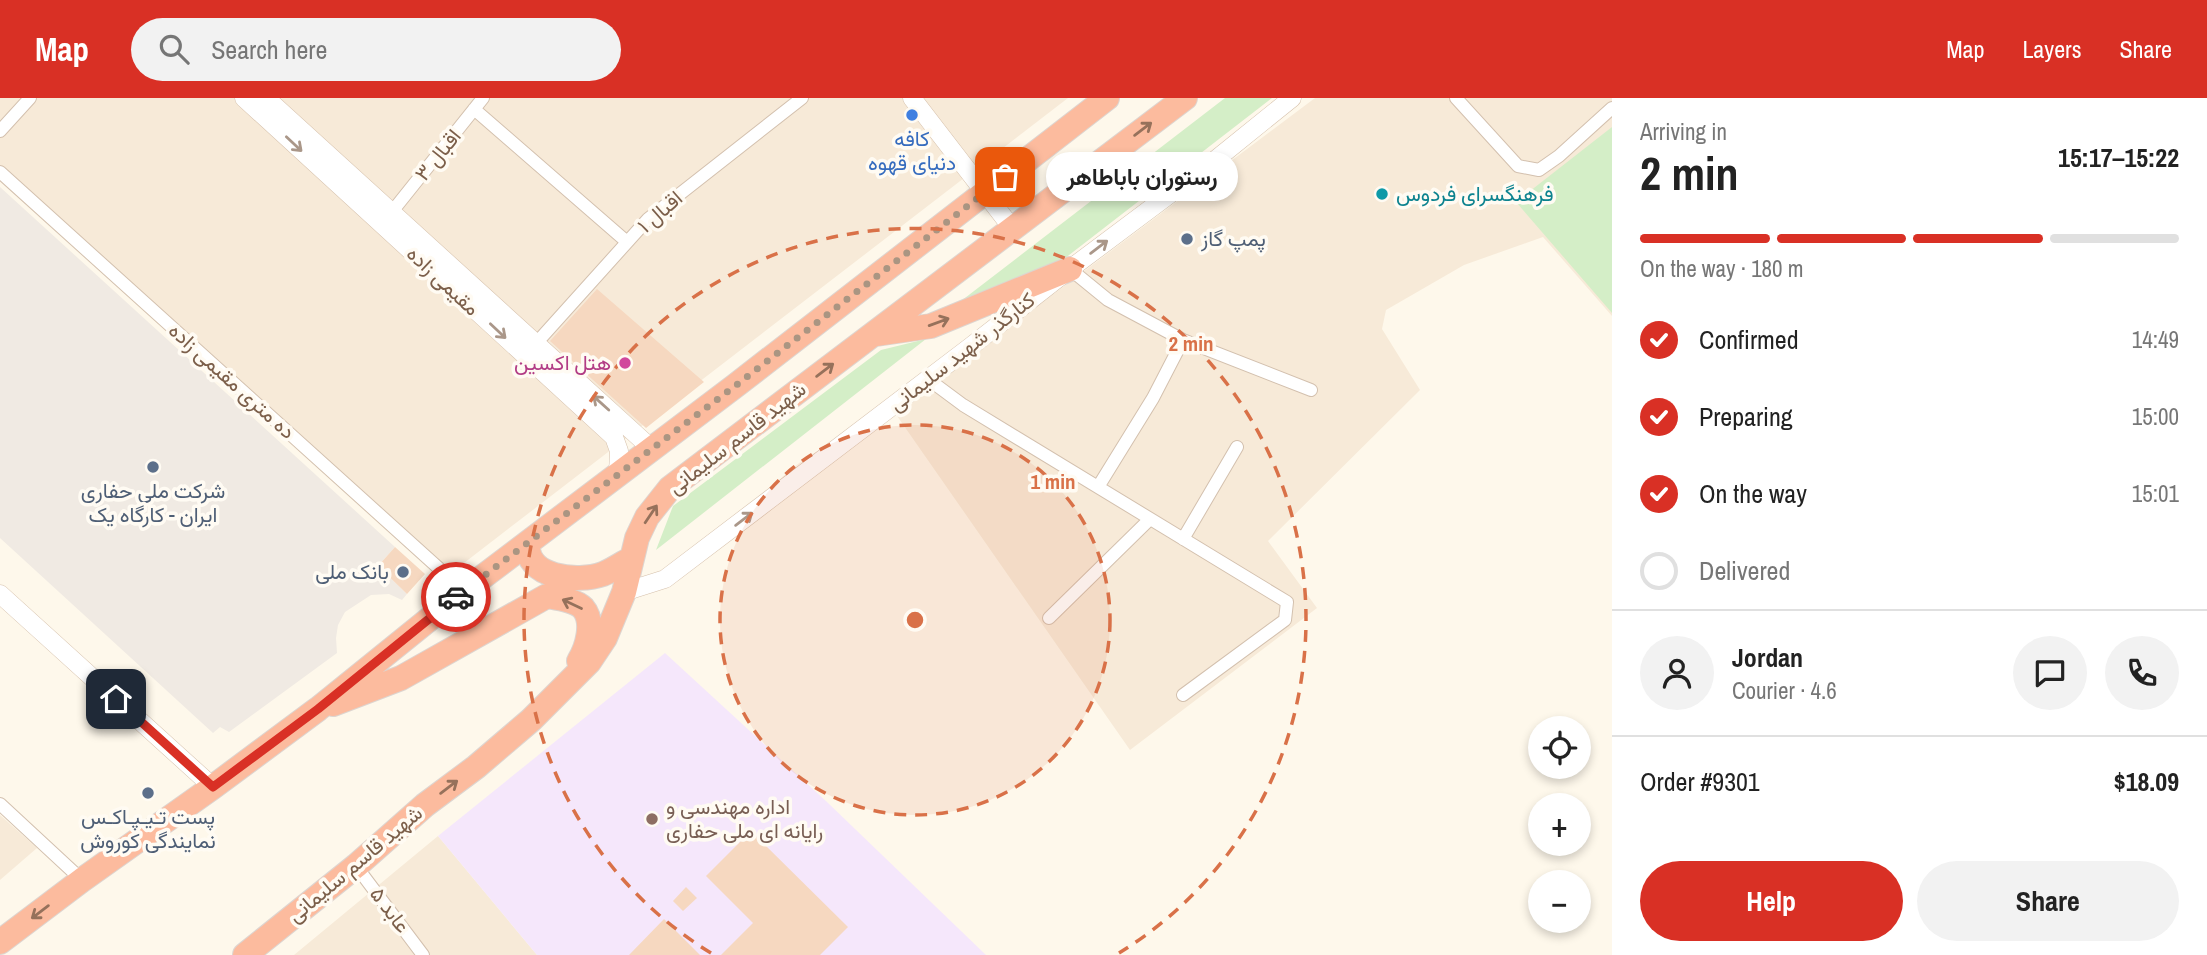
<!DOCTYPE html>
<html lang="en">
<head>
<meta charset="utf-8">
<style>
	:root { --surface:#fff; --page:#f2f2f2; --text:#222; --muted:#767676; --line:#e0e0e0; --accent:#d93025 }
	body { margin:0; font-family:"Archivo Narrow",Vazirmatn,sans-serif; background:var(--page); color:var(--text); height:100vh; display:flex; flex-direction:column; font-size:26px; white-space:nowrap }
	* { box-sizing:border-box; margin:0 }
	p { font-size:23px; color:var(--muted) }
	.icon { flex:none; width:38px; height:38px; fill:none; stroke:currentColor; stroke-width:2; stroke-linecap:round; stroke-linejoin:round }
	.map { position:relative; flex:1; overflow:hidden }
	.panel { display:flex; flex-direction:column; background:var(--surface); width:595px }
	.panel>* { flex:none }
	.fabs { position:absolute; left:1528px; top:618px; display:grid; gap:14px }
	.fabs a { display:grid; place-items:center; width:63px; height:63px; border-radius:50%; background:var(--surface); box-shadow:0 4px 10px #0003; font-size:35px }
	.pin { position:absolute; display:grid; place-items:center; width:60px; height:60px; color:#fff; margin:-30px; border-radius:14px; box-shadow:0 4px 10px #0006 }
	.courier { position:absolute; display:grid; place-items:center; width:70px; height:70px; margin:-35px; border:5px solid #d93025; border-radius:50%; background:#fff; color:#222; box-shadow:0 2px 9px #0007 }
	.bubble { position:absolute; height:49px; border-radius:24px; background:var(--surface); box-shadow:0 4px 10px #0003; font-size:23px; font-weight:700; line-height:49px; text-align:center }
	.summary em { font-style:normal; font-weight:700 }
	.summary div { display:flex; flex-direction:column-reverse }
	.summary { display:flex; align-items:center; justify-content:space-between; height:119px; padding:0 28px }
	h1 { font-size:46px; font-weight:700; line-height:52px }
	.bar { display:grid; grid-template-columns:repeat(4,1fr); gap:10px 7px; align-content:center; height:84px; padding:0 28px }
	.bar i { height:9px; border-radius:5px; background:var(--line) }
	.bar .selected { background:var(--accent) }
	.bar p { grid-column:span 4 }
	.line { display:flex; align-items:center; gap:18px; padding:0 28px; border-top:2px solid var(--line) }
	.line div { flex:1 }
	.round { display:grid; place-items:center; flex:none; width:74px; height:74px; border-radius:37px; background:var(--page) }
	ol { padding:0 28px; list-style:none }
	li { display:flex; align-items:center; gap:21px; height:77px }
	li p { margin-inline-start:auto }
	li .icon { padding:7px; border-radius:50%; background:var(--accent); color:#fff; stroke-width:4 }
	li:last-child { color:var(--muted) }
	li i { width:38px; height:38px; border:4px solid var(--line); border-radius:50% }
	.action { display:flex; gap:14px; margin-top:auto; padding:14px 28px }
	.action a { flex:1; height:80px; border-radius:42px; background:var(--accent); color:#fff; font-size:28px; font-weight:700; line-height:80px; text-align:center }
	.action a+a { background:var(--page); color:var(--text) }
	header { display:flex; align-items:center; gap:42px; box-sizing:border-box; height:98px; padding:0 35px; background:var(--accent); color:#fff }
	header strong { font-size:33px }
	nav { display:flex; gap:38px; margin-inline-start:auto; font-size:24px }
	.search { width:490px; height:63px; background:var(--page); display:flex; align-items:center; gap:18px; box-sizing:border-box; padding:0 24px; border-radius:38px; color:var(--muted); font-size:26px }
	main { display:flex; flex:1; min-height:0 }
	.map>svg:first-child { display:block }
</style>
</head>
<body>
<header>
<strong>Map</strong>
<div class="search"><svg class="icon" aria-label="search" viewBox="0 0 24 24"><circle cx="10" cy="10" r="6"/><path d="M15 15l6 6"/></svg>Search here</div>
<nav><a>Map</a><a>Layers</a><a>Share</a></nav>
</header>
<main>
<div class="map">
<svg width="1612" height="857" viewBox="0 0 1612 857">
	<rect width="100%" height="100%" fill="#fef8eb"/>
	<path fill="#f7ead8" d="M0,0h1068l-617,475 -451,-401z
		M1315,0h297v218l-69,-79 -79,28 -78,45 -4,19 38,61 -152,151 49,67 -187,142 -235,-337z
		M0,717l37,33 -37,32z
		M438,738l99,119h-243z"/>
	<path fill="#f0eae3" d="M0,89l395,360 -17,19 29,28 -5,6 -13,-6 -18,1 -26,17 -7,13 -2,13 1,15 -108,79 -9,-5 -7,6 -213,-195z"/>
	<path fill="#f5e7fb" d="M665,555l162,149 159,153h-449l-99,-119z"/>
	<path fill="#d4eec7" d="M1225,0h47l-230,178 -81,25z
		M1612,29v186l-96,-111z
		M926,241l-270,211 17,-44 208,-156z"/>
	<path fill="#f6d8c0" d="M597,191l107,93 -58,46 -96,-87z
		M395,449l30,27 -18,20 -29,-28z
		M751,733l97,96 -28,28h-99l32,-32 -47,-47z
		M686,789l11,11 -14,13 -10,-10z
		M664,821l36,36h-71z"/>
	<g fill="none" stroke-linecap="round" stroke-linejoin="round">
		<g stroke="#d3c0ae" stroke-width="14">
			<path id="street" d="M1456,0l62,68 21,4 20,-14 53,-48
				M474,11l153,133
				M0,33l30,-33
				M0,74l464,419
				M387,120l96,-120
				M1070,171l38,31 75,40 128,50
				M531,251l117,-130 154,-121
				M928,281l35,26 324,197 -2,18 -102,75
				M1098,389l55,-89 30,-58
				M1183,441l54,-92
				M1049,520l101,-99
				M0,706l82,76
				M356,768l67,89"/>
		</g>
		<g stroke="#d6c1ac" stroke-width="19">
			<path id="secondary" d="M244,0l370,339 5,14 -1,24
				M266,0l386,351
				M912,0l100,130
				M624,494l41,-13 305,-232 100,-78 144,-108 78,-63
				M0,496l213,193"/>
		</g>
		<g stroke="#ddd5d0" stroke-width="26">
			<path id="highway" d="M876,236l55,-8 139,-57
				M528,445c-4,35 50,40 75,31 10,-4 20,-11 29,-16
				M333,606l68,-26 146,-82c11,2 28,4 36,12 12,14 4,40 -4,53
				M0,844l82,-62 131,-93 105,-78 146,-118 271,-205 372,-288
				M245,857l111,-89 69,-61 51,-38 55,-47 58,-58 16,-24 19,-46 13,-54 10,-21 23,-29 515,-390"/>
		</g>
		<use href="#street" stroke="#fff" stroke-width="12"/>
		<use href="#secondary" stroke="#fff" stroke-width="18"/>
		<use href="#highway" stroke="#fcbb9e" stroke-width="24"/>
	</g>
	<defs><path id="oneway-shaft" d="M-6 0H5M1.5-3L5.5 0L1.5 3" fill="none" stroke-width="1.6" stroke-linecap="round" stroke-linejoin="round" transform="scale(1.75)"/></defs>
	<g stroke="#96715b">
		<use href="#oneway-shaft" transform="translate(1143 31) rotate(-37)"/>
		<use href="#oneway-shaft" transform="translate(939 224) rotate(-20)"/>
		<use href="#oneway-shaft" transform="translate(825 272) rotate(-37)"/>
		<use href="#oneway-shaft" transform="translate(651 416) rotate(-56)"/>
		<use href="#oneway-shaft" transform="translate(572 506) rotate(-155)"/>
		<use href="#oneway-shaft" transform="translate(449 689) rotate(-37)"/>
		<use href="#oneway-shaft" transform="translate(40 814) rotate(143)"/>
	</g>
	<g stroke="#aa9789">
		<use href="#oneway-shaft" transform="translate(294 46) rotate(43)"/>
		<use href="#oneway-shaft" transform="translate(1099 149) rotate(-37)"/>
		<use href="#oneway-shaft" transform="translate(498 233) rotate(43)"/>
		<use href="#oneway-shaft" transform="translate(601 305) rotate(-138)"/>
		<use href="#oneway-shaft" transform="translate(744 421) rotate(-37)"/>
	</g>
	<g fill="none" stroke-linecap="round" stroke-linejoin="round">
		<path stroke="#aa9582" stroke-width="7" stroke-dasharray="0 12.6" d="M456,499l279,-211 270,-209"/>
		<path stroke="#d93025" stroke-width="9" d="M116,601l97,88 105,-78 138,-112"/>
	</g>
	<circle cx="915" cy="522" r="195" fill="#d97148" fill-opacity=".12"/>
	<g fill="none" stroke="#d97148" stroke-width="3.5" stroke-dasharray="12 9">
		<circle cx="915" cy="522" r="195"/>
		<path d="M711 855A391 391 0 1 1 1119 855"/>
	</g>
	<circle fill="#3f7fe0" stroke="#fffbf3" stroke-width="2.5" cx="912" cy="17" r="7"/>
	<circle fill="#0f9aa8" stroke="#fffbf3" stroke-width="2.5" cx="1382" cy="96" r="7"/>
	<g fill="#5c6f8a" stroke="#fffbf3" stroke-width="2.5">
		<circle cx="1187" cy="141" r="7"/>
		<circle cx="153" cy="369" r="7"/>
		<circle cx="403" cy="474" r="7"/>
		<circle cx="148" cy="695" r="7"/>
	</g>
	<circle fill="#d1479c" stroke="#fffbf3" stroke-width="2.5" cx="625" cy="265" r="7"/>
	<circle fill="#8d6e63" stroke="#fffbf3" stroke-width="2.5" cx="652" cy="721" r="7"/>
	<g text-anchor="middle" stroke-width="7" stroke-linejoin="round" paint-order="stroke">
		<g font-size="21" fill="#366cbe" stroke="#fffbf3">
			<text x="912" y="48">کافه<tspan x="912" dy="24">دنیای قهوه</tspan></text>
		</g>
		<g font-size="21" fill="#7c5f4a" stroke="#fffbf3">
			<text transform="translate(438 57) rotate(-51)" y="7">اقبال ۳</text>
			<text transform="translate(660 114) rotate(-41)" y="7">اقبال ۱</text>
			<text transform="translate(443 183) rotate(43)" y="7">مقیمی زاده</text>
			<text transform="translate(962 254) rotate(-38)" y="7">کنارگذر شهید سلیمانی</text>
			<text transform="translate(232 283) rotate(42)" y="7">ده متری مقیمی زاده</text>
			<text transform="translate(737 340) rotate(-38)" y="7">شهید قاسم سلیمانی</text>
			<text transform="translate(355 766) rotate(-40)" y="7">شهید قاسم سلیمانی</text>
			<text transform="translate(390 812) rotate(53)" y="7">عابد ۵</text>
		</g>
		<g font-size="21" fill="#0d838f" stroke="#fffbf3" text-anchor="start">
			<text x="1396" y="103">فرهنگسرای فردوس</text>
		</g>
		<g font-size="21" fill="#4e5e75" stroke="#fffbf3">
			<text x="1201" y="148" text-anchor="start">پمپ گاز</text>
			<text x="153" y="400">شرکت ملی حفاری<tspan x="153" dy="24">ایران - کارگاه یک</tspan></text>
			<text x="389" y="481" text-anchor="end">بانک ملی</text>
			<text x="148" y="726">پست تـیـپـاکـس<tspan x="148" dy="24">نمایندگی کوروش</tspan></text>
		</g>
		<g font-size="21" fill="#b23c85" stroke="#fffbf3" text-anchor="end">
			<text x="611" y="272">هتل اکسین</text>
		</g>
		<g font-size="21" fill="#785e54" stroke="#fffbf3" text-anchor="start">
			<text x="666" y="716">اداره مهندسی و<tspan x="666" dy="24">رایانه ای ملی حفاری</tspan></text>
		</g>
	</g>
	<circle cx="915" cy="522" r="10" fill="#d97148" stroke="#fffbf3" stroke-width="3.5"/>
	<g font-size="21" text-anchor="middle" font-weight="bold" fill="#d97148" stroke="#fffbf3" stroke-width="7" stroke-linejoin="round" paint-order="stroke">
		<text x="1191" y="253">2 min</text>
		<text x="1053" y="391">1 min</text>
	</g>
</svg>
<div class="fabs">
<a><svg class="icon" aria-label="locate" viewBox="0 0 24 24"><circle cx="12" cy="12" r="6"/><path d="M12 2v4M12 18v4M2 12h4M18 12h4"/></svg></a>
<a>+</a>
<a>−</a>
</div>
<div class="pin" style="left:1005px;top:79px;background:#ea580c"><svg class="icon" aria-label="bag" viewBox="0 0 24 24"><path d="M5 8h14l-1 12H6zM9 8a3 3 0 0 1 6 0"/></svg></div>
<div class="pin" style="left:116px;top:601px;background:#1f2937"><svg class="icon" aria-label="home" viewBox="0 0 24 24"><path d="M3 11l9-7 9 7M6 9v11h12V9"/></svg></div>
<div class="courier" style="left:456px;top:499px"><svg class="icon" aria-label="car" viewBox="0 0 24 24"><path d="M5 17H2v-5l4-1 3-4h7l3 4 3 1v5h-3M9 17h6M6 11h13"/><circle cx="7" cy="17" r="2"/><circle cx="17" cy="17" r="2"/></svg></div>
<div class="bubble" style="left:1046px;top:54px;width:192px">رستوران باباطاهر</div>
</div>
<section class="panel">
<div class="summary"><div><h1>2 min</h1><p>Arriving in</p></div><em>15:17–15:22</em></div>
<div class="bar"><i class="selected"></i><i class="selected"></i><i class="selected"></i><i></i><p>On the way · 180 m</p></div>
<ol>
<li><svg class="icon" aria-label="check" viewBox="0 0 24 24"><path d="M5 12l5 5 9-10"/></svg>Confirmed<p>14:49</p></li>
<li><svg class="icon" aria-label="check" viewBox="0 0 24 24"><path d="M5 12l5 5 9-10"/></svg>Preparing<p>15:00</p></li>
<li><svg class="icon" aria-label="check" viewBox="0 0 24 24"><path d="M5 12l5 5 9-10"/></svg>On the way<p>15:01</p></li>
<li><i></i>Delivered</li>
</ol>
<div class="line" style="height:126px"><a class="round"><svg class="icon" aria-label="person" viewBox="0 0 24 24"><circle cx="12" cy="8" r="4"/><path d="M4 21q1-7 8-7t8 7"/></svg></a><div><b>Jordan</b><p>Courier · 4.6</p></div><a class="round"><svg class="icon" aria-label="chat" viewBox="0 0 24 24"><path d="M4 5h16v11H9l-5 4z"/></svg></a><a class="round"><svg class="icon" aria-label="phone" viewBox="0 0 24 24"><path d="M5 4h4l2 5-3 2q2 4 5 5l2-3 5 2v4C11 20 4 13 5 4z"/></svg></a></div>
<div class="line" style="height:91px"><div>Order #9301</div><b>$18.09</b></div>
<div class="action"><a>Help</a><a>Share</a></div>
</section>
</main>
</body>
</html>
